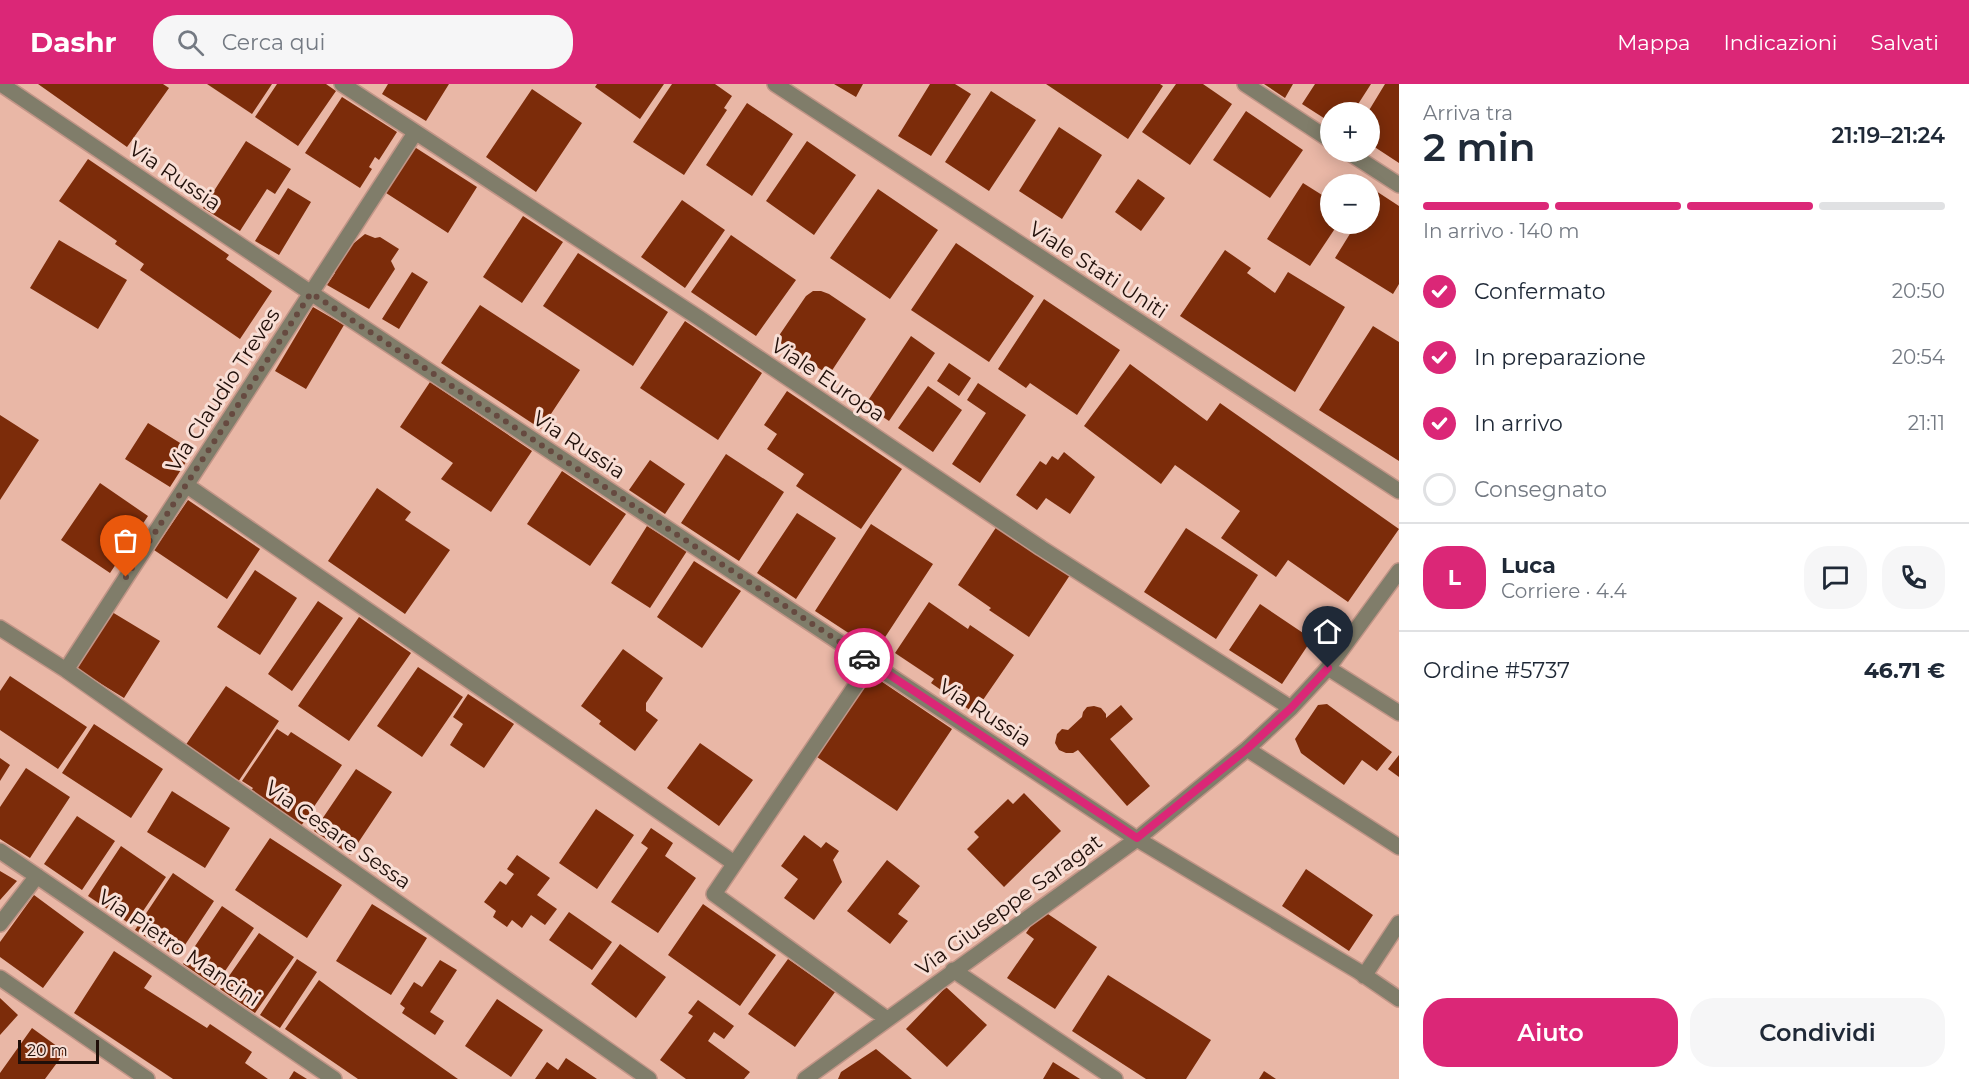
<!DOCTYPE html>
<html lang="it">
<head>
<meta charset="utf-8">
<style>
	:root { --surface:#fff; --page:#f6f6f7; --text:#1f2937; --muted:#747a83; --line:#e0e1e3; --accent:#db2777 }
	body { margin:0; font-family:Montserrat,sans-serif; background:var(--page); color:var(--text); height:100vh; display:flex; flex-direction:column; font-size:22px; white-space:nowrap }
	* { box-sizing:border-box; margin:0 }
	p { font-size:20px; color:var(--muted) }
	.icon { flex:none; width:33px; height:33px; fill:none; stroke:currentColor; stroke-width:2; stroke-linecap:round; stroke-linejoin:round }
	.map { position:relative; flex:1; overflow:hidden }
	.panel { display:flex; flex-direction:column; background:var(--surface); width:570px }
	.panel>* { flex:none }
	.buttons { position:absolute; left:1320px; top:18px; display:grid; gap:12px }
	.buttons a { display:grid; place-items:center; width:60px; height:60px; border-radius:50%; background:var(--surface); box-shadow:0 3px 15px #0003; font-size:30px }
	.scale { position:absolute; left:18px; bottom:15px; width:81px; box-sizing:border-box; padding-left:6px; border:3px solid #200f09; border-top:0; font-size:16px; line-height:21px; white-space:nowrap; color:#200f09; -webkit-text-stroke:4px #f8ded5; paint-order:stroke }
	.pin { position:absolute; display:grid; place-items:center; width:51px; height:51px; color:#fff; margin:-62px -26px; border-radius:50% 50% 50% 0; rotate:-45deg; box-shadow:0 0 6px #0007 }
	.pin .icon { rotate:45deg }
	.courier { position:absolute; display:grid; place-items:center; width:60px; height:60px; margin:-30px; border:4px solid #db2777; border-radius:50%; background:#fff; color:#222; box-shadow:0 2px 8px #0007 }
	.overview em { font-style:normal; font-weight:600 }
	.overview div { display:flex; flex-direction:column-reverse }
	.overview { display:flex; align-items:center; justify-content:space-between; height:102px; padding:0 24px }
	h1 { font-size:39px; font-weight:600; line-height:45px }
	.bar { display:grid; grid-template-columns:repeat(4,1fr); gap:9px 6px; align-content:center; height:72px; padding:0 24px }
	.bar i { height:8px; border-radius:4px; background:var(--line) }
	.bar .active { background:var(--accent) }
	.bar p { grid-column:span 4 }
	.line { display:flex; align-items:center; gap:15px; padding:0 24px; border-top:2px solid var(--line) }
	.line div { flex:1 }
	.round { display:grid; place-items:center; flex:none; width:63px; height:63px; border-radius:24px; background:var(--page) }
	ol { padding:0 24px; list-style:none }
	li { display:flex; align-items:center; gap:18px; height:66px }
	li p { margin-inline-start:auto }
	li .icon { padding:6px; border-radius:50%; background:var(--accent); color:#fff; stroke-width:4 }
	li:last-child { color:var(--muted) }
	li i { width:33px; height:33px; border:3px solid var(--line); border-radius:50% }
	.primary-button { display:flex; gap:12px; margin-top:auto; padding:12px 24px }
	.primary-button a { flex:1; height:69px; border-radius:24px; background:var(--accent); color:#fff; font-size:24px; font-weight:600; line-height:69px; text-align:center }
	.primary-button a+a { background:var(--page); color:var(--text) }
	header { display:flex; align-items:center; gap:36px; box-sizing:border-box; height:84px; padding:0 30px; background:var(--accent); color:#fff }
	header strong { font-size:28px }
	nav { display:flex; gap:33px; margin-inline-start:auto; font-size:21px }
	.search { width:420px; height:54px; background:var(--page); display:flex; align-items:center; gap:15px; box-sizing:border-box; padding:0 21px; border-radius:24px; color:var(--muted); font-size:22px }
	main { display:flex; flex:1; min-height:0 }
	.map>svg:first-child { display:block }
</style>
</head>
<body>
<header>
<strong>Dashr</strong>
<div class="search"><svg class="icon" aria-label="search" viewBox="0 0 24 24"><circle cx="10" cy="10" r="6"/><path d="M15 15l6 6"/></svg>Cerca qui</div>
<nav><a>Mappa</a><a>Indicazioni</a><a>Salvati</a></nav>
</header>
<main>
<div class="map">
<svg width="1399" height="995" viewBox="0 0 1399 995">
	<rect width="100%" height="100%" fill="#e9b7a6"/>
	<path fill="#7c2c0a" d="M38,0h125l6,4 -42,59z
		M207,0h65l-20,30z
		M277,0h49l10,7 -38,55 -43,-29z
		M388,0h61l-23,37 -44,-27z
		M597,0h67l-24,35 -45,-32z
		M672,0h43l17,12 -8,12 3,2 -43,65 -51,-33z
		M834,0h29l-7,13z
		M930,0h25l16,10 -40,62 -33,-20z
		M1046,0h114l3,2 -35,53z
		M1176,0h27l29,20 -42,61 -48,-33z
		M1264,0h29l-8,14z
		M1315,0h56l-18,28h-23v10l-28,-18z
		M1385,0h14v79l-29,-19v-32h-2z
		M532,5l50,34 -46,69 -50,-35z
		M991,7l45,29 -47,71 -44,-29z
		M342,13l55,35 -18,28 -4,-3 -6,10 3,2 -12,19 -55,-35z
		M747,19l46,31 -41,62 -46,-31z
		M1246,27l57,39 -33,48 -57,-38z
		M1059,43l43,28 -40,64 -43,-28z
		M246,57l45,28 -16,25 -8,-5 -27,42 -37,-23z
		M807,57l49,34 -42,60 -48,-34z
		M413,62l64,41 -29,46 -65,-42z
		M88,75l141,96 -3,4 46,32 -32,48 -100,-69 4,-6 -29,-20 2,-3 -58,-40z
		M1138,95l27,19 -24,33 -26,-19z
		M1303,99l27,17v24h8l-28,42 -43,-27z
		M288,104l23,14 -32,53 -24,-14z
		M878,105l60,41 -48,69 -60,-41z
		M1376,107l23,15v78l-6,10 -58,-36 21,-34h14v-23z
		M682,116l43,30 -40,58 -44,-31z
		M523,132l40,26 -41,61 -39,-26z
		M365,150l10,4 5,-1 19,12 -8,12 4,8 -26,40 -42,-24 8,-12 -4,-3 20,-30 3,3z
		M731,151l65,45 -40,56 -65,-44z
		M59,156l68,40 -29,49 -68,-41z
		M956,159l78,53 -45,66 -78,-52z
		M1225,166l26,18 -4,5 28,20 13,-21 57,35 -50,85 -115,-76z
		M578,169l90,59 -35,54 -90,-60z
		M412,188l16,10 -29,47 -17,-10z
		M813,207h8l8,3 37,25 -37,56 -53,-35 30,-44z
		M1044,215l76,51 -43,65 -47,-32 -4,5 -28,-19z
		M480,221l100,65 -39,59 -100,-66z
		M313,223l31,18 -38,64 -31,-18z
		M685,237l77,52 -44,67 -78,-52z
		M1373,242l26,16v119l-80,-51z
		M911,252l24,17 -46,68 -24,-16z
		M949,279l22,15 -12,18 -22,-15z
		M1130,280l77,57 13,-18 179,126 -51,73 -60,-42 -12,17 -55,-39 19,-27 -65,-46 -14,19 -77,-58z
		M430,298l102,69 -41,61 -50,-33 12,-16 -53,-36z
		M978,299l48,32 -46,68 -28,-19 34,-51 -19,-13z
		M928,302l34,24 -29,42 -35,-24z
		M787,307l115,78 -41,60 -65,-43 8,-12 -37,-25 10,-15 -13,-9z
		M0,331l39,25 -39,60z
		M148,339l45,28 -23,36 -45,-28z
		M1064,368l31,25 -25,37 -24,-16 -9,12 -21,-15 24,-34 6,4 6,-9 6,4z
		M726,370l58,38 -45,69 -58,-38z
		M650,376l35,24 -20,30 -36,-24z
		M562,387l64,43 -36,52 -63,-42z
		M100,399l48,33 -38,57 -49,-33z
		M377,404l34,24 -6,8 45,30 -45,64 -77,-53z
		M188,416l72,49 -33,50 -73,-49z
		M797,429l39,25 -40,61 -39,-26z
		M871,440l62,40 -57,87 -61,-40z
		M647,442l40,25 -37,57 -39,-25z
		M997,442l75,46 -43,65 -40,-27 2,-2 -33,-23z
		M1186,444l72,47 -42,64 -72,-47z
		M694,477l47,30 -39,57 -45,-31z
		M255,486l42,28 -37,57 -43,-28z
		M318,517l25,17 -51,73 -24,-17z
		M929,518l39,27 2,-4 44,30 -40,58 -43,-30 3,-4 -39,-26z
		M1260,520l52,35 -30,45 -53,-34z
		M112,528l48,29 -36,57 -47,-29z
		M359,533l52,36 -62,88 -51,-35z
		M623,565l40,29 -17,25v8l12,9 -23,31 -36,-27 2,-3 -20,-15z
		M418,583l45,30 -41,60 -45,-31z
		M869,589l83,56 -55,82 -83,-56z
		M10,592l77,51 -29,42 -58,-39v-39z
		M226,602l53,35 -41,61 -53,-36z
		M468,610l46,30 -30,44 -34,-23 13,-21 -10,-7z
		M1327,620l65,48 -15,19 -15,-11 -18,25 -43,-32 -6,-14 23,-34z
		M1121,621l12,14 -23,20 40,47 -23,20 -49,-56 -5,3h-7l-7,-3 -4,-7 2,-9 5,-5 6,1 14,-13 1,-5 4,-5 7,-1 7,2 5,6v4z
		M94,640l69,45 -32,49 -69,-45z
		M277,645l11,7 3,-4 51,33 -41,61 -51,-34 3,-4 -11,-7z
		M700,659l53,37 -34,46 -52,-38z
		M1399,671v22l-11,-8z
		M0,674l10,7 -10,16z
		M26,684l44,29 -40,61 -30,-19v-32z
		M356,685l36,23 -42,63 -36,-24z
		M172,707l58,37 -25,40 -58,-36z
		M1024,709l37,38 -57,56 -37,-38 12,-12 -5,-5 34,-33 5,5z
		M596,725l38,26 -37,54 -38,-26z
		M77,732l38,25 -33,49 -38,-26z
		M651,744l22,15 -8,13 31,22 -38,55 -47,-31 37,-54 -7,-5z
		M804,751l17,13 5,-6 13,9 -6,9 9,22 -28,38 -30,-22 14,-19 -17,-13z
		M270,754l72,47 -35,53 -72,-48z
		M121,762l45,31 -33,49 -45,-30z
		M517,771l33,23 -13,17 20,14 -12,16 -14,-10 -9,13 -10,-8 -5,7 -14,-10 3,-6 -12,-9 16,-21 6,4 8,-11 -7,-5z
		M887,776l33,26 -22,28 10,7 -18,23 -43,-33z
		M1306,785l67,46 -24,36 -67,-45z
		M0,787l17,10 -17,19z
		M173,789l41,28 -37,56 -42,-27z
		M34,811l50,37 -41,56 -43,-31v-15z
		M372,820l55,34 -36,57 -55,-34z
		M703,820l73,51 -36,51 -72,-51z
		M222,822l32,22 -39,58 -32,-22z
		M1042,826l55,37 -42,62 -48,-31 27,-39 -8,-6z
		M569,828l43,30 -20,28 -43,-30z
		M259,849l35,24 -39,56 -35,-24z
		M620,860l46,33 -30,41 -45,-34z
		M114,867l38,25 -8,12 63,40 3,-4 42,28 -7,11 23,16h-95l-99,-66z
		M297,875l20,13 -37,56 -20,-13z
		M788,875l47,33 -40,55 -47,-33z
		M440,876l17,10 -27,42 14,9 -9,14 -33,-22 3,-5 -5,-4 14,-22 8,5z
		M1108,891l103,65 -25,39h-40l-74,-48z
		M319,896l48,35 91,64h-100l-73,-50z
		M946,903l41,38 -40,42 -41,-38z
		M0,914l18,17 -18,20z
		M497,915l46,31 -32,47 -46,-31z
		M698,916l36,26 -10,13 -10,-7 -6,9 42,31 -6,7h-58l-26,-19 33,-44 -5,-3z
		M32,944l33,24 -20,27h-45v-6z
		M876,965l36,30h-74l3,-7z
		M566,974l31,21h-62l12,-17 11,8z
		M1053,978l27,17h-37z
		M294,987l13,8h-18z
		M1264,987l12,8h-17z"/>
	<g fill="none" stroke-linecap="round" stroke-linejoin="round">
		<g stroke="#c19587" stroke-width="18">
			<path id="minor" d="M1,0l310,209 826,546 221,132 41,28
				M342,0l357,234 342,230 250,160
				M775,0l624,407
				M1245,0l85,56
				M1348,68l51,33
				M186,401l548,378
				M0,544l66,42 583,409
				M871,579l-157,231 173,125
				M1328,584l71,45
				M66,586l349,-537
				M1247,665l152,98
				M0,767l334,228
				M0,840l37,-48
				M953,886l162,109
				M1364,892l35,-53
				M0,894l147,101
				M805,995l332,-240 110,-90 44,-41 37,-40 71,-97"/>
		</g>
		<use href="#minor" stroke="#807d6a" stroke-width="15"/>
	</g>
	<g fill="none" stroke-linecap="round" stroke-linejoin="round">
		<path stroke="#664a40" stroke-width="6" stroke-dasharray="0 10.8" d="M126,493l185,-284 553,365"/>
		<path stroke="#db2777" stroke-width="8" d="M864,574l273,180 110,-89 44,-41 37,-40"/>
	</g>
	<g text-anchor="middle" stroke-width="6" stroke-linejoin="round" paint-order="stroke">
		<g font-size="21" fill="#200f09" stroke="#f8ded5">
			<text transform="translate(175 92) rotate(34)" y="7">Via Russia</text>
			<text transform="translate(1098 186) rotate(33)" y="7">Viale Stati Uniti</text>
			<text transform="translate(828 296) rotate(34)" y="7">Viale Europa</text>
			<text transform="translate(223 306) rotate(-57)" y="7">Via Claudio Treves</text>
			<text transform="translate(579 361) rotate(33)" y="7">Via Russia</text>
			<text transform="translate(985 629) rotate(33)" y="7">Via Russia</text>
			<text transform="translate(338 751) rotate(35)" y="7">Via Cesare Sessa</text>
			<text transform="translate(1009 821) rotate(-36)" y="7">Via Giuseppe Saragat</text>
			<text transform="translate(179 864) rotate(34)" y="7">Via Pietro Mancini</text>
		</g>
	</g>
</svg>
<div class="buttons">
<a>+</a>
<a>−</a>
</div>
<div class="scale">20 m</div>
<div class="pin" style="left:126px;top:493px;background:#ea580c"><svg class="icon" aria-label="bag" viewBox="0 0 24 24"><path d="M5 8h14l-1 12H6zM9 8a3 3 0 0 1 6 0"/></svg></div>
<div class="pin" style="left:1328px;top:584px;background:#1f2937"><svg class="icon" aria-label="home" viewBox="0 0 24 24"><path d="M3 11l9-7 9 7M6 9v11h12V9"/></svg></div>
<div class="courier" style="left:864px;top:574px"><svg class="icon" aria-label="car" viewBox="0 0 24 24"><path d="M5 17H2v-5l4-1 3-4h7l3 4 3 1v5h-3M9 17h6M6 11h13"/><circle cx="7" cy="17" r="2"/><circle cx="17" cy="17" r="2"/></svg></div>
</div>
<section class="panel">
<div class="overview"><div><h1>2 min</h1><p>Arriva tra</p></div><em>21:19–21:24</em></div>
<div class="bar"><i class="active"></i><i class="active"></i><i class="active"></i><i></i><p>In arrivo · 140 m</p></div>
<ol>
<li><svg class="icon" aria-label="check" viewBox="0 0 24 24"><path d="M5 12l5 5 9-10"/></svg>Confermato<p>20:50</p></li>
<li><svg class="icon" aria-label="check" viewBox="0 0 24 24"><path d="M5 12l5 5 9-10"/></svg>In preparazione<p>20:54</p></li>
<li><svg class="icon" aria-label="check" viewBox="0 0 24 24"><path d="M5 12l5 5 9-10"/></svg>In arrivo<p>21:11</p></li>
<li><i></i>Consegnato</li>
</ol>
<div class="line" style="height:108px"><b class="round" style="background:var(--accent);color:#fff">L</b><div><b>Luca</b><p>Corriere · 4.4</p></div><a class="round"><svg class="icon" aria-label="chat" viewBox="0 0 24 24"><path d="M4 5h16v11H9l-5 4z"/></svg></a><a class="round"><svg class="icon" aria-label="phone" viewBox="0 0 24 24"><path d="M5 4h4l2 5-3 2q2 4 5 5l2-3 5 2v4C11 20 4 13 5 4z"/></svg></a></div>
<div class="line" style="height:78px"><div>Ordine #5737</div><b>46.71 €</b></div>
<div class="primary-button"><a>Aiuto</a><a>Condividi</a></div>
</section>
</main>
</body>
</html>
